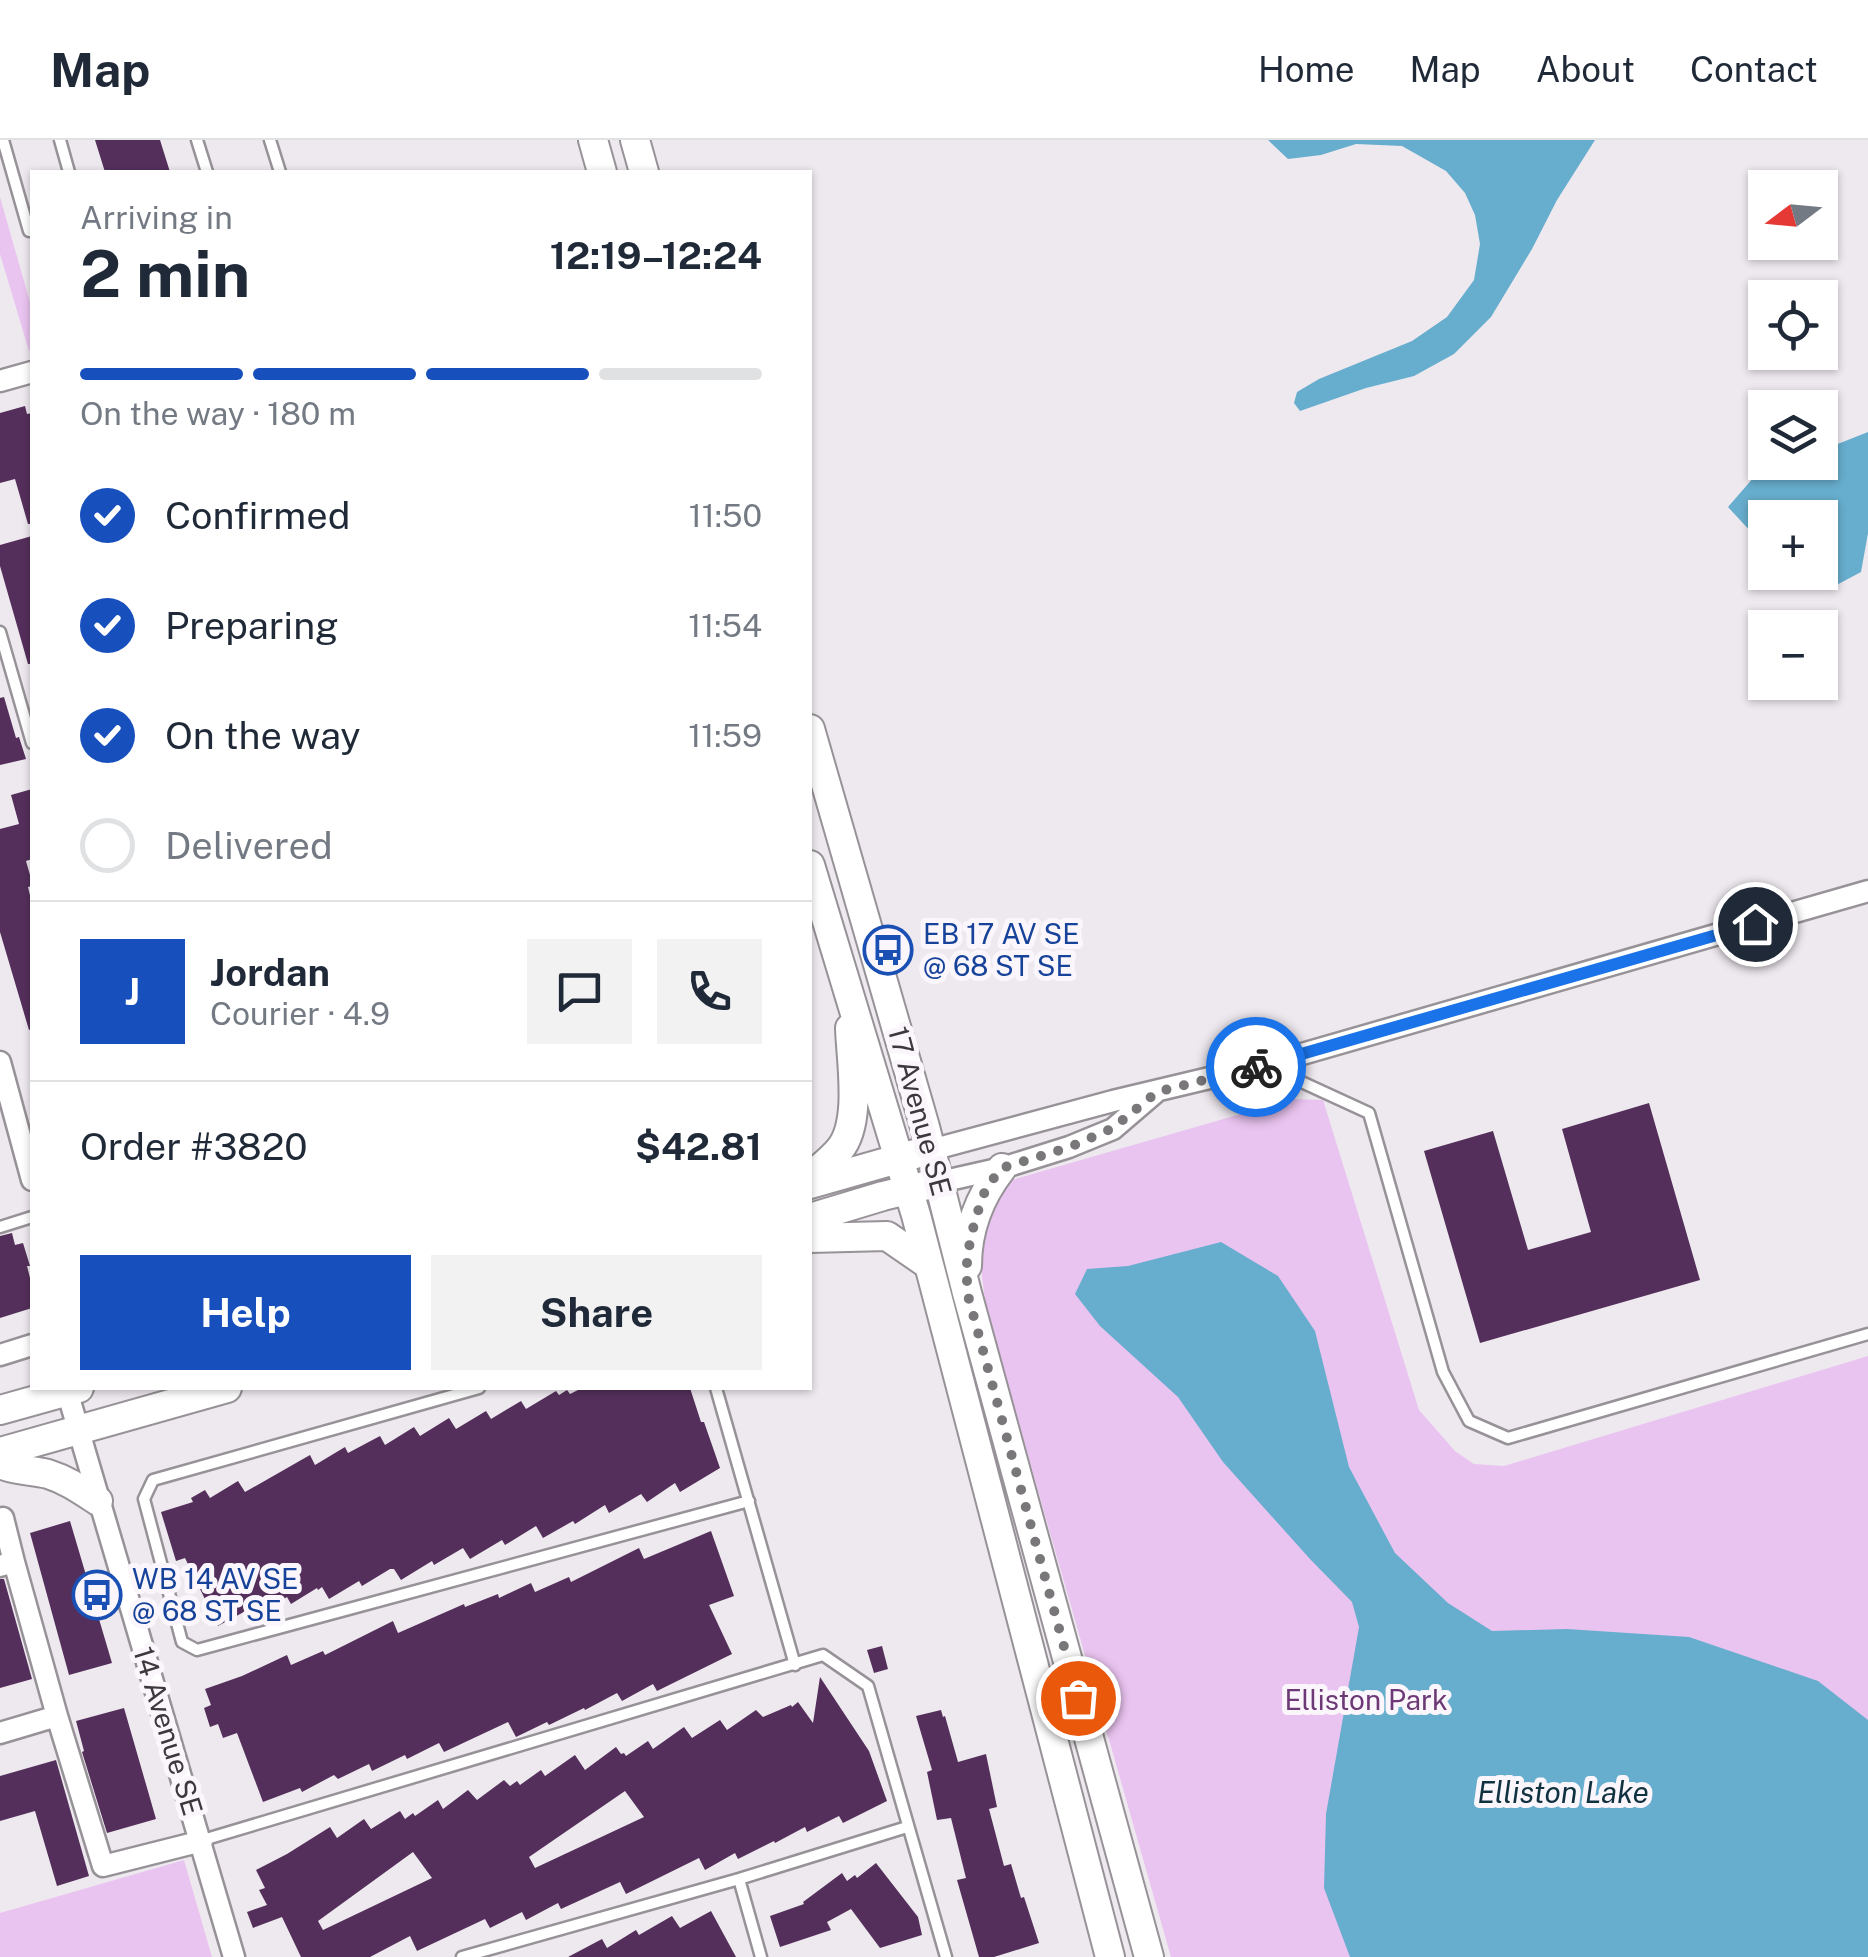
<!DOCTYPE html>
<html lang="en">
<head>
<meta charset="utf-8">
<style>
	:root { --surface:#fff; --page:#f2f2f3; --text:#1f2937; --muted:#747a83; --line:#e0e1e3; --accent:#1750bc }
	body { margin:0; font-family:"Public Sans",sans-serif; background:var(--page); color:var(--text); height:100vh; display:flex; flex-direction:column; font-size:38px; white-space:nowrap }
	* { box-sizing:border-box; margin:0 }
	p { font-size:32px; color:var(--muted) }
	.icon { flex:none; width:55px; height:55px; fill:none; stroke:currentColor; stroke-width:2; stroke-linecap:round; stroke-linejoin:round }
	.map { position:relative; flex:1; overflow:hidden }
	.sheet { position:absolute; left:30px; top:30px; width:782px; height:1220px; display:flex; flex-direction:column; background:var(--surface); border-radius:0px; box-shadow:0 2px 8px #0004 }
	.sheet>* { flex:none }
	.needle { width:65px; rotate:254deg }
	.buttons { position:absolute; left:1748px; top:30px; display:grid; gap:20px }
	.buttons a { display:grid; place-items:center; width:90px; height:90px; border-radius:0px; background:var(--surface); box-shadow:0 2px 8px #0004; font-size:50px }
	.pin { position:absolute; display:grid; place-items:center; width:85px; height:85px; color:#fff; margin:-42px; border:5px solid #fff; border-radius:50%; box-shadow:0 2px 10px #0007 }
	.courier { position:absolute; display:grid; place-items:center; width:100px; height:100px; margin:-50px; border:8px solid #1a73e8; border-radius:50%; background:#fff; color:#222; box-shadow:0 2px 12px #0007 }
	.summary em { font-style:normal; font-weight:700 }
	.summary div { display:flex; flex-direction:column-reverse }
	.summary { display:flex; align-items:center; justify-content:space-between; height:170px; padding:0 50px }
	h1 { font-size:65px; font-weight:700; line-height:75px }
	.bar { display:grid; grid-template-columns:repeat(4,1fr); gap:15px 10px; align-content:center; height:120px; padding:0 50px }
	.bar i { height:12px; border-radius:8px; background:var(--line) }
	.bar .current { background:var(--accent) }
	.bar p { grid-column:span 4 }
	.line { display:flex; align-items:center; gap:25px; padding:0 50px; border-top:2px solid var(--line) }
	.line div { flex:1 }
	.round { display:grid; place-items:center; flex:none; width:105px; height:105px; border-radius:0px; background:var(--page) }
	ol { padding:0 50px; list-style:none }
	li { display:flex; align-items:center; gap:30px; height:110px }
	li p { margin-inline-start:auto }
	li .icon { padding:10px; border-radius:50%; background:var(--accent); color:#fff; stroke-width:4 }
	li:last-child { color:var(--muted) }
	li i { width:55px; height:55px; border:5px solid var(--line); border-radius:50% }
	.button { display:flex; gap:20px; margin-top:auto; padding:20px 50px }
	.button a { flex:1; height:115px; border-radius:0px; background:var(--accent); color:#fff; font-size:40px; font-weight:700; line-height:115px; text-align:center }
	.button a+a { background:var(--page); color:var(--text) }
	header { display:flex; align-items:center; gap:60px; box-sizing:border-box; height:140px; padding:0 50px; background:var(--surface); border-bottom:2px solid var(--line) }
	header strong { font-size:48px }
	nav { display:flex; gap:55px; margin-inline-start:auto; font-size:35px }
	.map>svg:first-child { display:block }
</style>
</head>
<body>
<header>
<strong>Map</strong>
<nav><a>Home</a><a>Map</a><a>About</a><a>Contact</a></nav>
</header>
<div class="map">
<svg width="1868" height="1817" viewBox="0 0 1868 1817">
	<rect width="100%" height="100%" fill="#eee9ef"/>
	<path fill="#eac4f0" d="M0,57l32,112v41l-3,1 -29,-97z
		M1293,959l30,1 96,310 36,41 19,13 30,2 364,-110v601h-697l-185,-649 -8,-64 14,-38 13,-24z
		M184,1720l28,97h-212v-44z"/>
	<path fill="#67adcd" d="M1268,0h327l-38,60 -25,49 -41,68 -37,37 -40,22 -48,12 -66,23 -6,-8 3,-11 22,-13 93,-38 35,-24 27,-37 6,-36 -5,-29 -10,-22 -19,-22 -44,-25 -46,-2 -35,11 -33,4z
		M1868,292v101l-7,39 -30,16 -22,-15 11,-1v-54h-55v29l-37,-40 26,-30 37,-14 29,-1v-11z
		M1221,1102l57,34 37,55 34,136 46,86 53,50 44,28 75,-2 122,8 129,44 50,39v237h-518l-26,-69 2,-74 33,-187 -7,-25 -42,-43 -87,-97 -45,-65 -78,-71 -25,-32 12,-25 41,-3z"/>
	<path fill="#542f5b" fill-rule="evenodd" d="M95,0h65l10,32h-65z
		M25,266l2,8 5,-1v111h-4l-13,-45 -15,4v-70z
		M32,396v128h-4l-28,-98v-21z
		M4,557l12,41 3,-1 7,22 -26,6v-67z
		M32,649v70l-6,2 6,21v4l-4,1 4,17v125l-3,1 -29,-98v-103l19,-5 -8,-29z
		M1649,963l51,177 -220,63 -56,-192 69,-20 35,119 63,-18 -29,-103z
		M12,1093l3,12 8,-2 7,23h-3l5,20v22l-32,10v-82z
		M582,1248h108l11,34h3l16,46 -40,24 -5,-9 -28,19 -6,-8 -32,19 -4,-8 -30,19 -2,-3 -30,17 -7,-12 -31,19 -3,-5 -32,19 -7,-11 -29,17 -2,-4 -31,19 -7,-11h-4l-28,17 -3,-5 -30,18 -7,-12 -4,3 -1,-2 -26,16 -4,-7 -29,19 -5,-9 -35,19 -33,-68 -9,3 -15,-49 32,-10 -2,-4 14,-8 5,8 28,-17 7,11 65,-37 5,10 30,-18 3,6 32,-17 5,9 29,-18 6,9 29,-18 7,11 30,-18 5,8 30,-18 5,8 30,-18 3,4 8,-5 3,4z
		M70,1381l42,142 -43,12 -39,-142z
		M711,1391l23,65 -25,9 23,49 -75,37 -4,-7 -31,17 -5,-8 -32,17 -1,-2 -35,17 -2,-3 -31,15 -8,-15 -64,30 -5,-9 -32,16 -2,-4 -33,16 -3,-7 -31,15 -4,-4 -32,17 -2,-4 -37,14 -26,-69 -14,5 -5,-14 -8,3 -6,-19 7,-3 -6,-16 37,-13 45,-21 4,10 32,-14 2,4 68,-34 5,12 66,-29 1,3 33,-13 1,4 32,-15 4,9 34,-15 2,5 68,-34 5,11z
		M0,1439h4l28,100 -32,9z
		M882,1506l6,23 -14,4 -7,-23z
		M820,1537l49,74 18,50 -44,22 -4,-7 -32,16 -2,-5 -30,16 -1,-2 -36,18 -3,-6 -30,17 -6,-12 -73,36 -6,-12 -59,27 -3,-6 -32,17 -4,-8 -32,16 -5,-9 -68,32 -7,-15 -40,21h-69l-19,-40 -29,11 -6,-16 20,-7 -8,-15 6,-2 -9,-18 31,-16 43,-27 7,11 27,-19 7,10 29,-18 5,8 8,-6 2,3 23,-16 5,9 25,-19 9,10 27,-20 6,6 7,-5 3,4 21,-15 4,6 30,-21 10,15 31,-23 5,7 3,-1 2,3 22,-15 5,8 31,-22 8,11 28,-18 7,10 29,-20 7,7 28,-12 1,2 6,-5 15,21zM625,1651l19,26 -109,51 -6,-11zM413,1712l19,26 -109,52 -5,-9z
		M124,1568l32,111 -49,14 -25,-81 2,-1 -8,-30z
		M941,1570l2,7 2,-1 13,46 28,-8 11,53 -8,2 15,57 7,-2 10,34 3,-1 15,46 -45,14h-15l-22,-77 9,-2 -15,-60 -14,2 -10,-48 5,-2 -16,-54z
		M56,1620l33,116 -32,10 -22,-75 -35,10v-45z
		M876,1723l42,54 4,18 -42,13 -29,-39 -24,13 4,8 -51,17 -10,-31 34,-12 -1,-2 39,-29 5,8 8,-6 2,3z
		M711,1771l25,46h-168l34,-18 5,9 29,-18 3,5 33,-19 8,12z"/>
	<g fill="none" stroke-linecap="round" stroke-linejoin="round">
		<g stroke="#979297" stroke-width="15">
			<path id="lane" d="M3,0l26,91 3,-1
				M60,0l9,32
				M197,0l10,32
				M270,0l10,32
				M0,492l32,111
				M1269,927l100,46 74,259 26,49 39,17 360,-104
				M0,1087l32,-10
				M479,1248l-326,92 -9,19 38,143 15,8 552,-149
				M716,1248l79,277
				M203,1700l620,-185 45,31 78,271
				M739,1739l22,78
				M462,1817l277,-78 168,-52"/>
		</g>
		<g stroke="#979297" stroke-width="25">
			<path id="street" d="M0,241l32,-9
				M0,922l32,118
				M931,1010l182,-49 151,-36 604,-174
				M940,1042l62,-14 67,-21 44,-18 42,-36
				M0,1215l32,-10
				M67,1251l167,566
				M3,1378l11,44
				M0,1426l14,-4 43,154 -57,17
				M57,1576l46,150 99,-25"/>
		</g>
		<g stroke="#979297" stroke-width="32">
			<path id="secondary" d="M593,0l9,32
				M635,0l9,32
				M810,589l115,398 42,166 182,664
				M810,725l106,350 194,742
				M810,1037c10,-9 22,-18 30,-28 22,-27 11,-88 10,-121
				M810,1044l105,-30
				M810,1078l73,-22 41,-10
				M810,1098l77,-2 42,29
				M967,1126c0,-36 13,-70 35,-98
				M0,1270l79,-22
				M0,1312l227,-64
				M0,1324c16,7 32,6 48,10 19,6 33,16 50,27"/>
		</g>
		<use href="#lane" stroke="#fff" stroke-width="10"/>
		<use href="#street" stroke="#fff" stroke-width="20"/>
		<use href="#secondary" stroke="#fff" stroke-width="28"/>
	</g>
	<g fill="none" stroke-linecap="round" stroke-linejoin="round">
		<path stroke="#7a777b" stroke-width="10" stroke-dasharray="0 18" d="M1078,1558l-111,-406v-36l8,-36 11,-32 16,-20 68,-21 43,-19 44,-36 99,-25"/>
		<path stroke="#1a73e8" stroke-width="12" d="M1256,927l499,-143"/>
	</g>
	<defs>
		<g id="bus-ring" transform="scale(2.5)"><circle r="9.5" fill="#fbf6fc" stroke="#1a4fb4" stroke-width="1.5"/><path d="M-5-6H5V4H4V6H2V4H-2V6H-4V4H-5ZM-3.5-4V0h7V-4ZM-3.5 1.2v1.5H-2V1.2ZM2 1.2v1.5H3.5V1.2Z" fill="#1a4fb4"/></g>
	</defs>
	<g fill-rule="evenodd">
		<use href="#bus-ring" x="888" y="810"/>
		<use href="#bus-ring" x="97" y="1455"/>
	</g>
	<g text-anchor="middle" stroke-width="10" stroke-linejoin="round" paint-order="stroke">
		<g font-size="28" fill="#164399" stroke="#fbf6fc" text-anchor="start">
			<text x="923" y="804">EB 17 AV SE<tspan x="923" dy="32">@ 68 ST SE</tspan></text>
			<text x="132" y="1449">WB 14 AV SE<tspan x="132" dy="32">@ 68 ST SE</tspan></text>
		</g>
		<g font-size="28" fill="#3c393c" stroke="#fbf6fc">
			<text transform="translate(920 971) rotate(75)" y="10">17 Avenue SE</text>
			<text transform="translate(168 1591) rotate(73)" y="10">14 Avenue SE</text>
		</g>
		<g font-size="28" fill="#6c3876" stroke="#fbf6fc">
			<text x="1366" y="1570">Elliston Park</text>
		</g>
		<g font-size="30" font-style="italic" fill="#10313f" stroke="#fbf6fc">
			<text x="1563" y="1663">Elliston Lake</text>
		</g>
	</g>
</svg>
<div class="buttons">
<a><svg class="needle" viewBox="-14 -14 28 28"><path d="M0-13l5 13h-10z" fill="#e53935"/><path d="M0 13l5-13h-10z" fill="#747a83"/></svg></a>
<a><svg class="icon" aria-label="locate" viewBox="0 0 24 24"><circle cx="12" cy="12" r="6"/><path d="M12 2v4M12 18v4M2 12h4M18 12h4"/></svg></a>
<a><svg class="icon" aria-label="layers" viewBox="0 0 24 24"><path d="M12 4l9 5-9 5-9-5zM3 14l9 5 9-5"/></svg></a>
<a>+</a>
<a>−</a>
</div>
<div class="pin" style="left:1078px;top:1558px;background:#ea580c"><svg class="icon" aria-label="bag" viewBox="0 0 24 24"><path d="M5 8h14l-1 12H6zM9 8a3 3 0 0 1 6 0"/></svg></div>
<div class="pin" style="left:1755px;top:784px;background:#1f2937"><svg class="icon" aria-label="home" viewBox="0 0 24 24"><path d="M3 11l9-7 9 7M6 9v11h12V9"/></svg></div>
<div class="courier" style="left:1256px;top:927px"><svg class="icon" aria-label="bike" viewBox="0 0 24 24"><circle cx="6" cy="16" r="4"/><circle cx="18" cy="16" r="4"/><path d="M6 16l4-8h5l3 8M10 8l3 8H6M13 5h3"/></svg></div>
<section class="sheet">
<div class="summary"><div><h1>2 min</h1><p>Arriving in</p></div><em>12:19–12:24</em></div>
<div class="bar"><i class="current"></i><i class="current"></i><i class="current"></i><i></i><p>On the way · 180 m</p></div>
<ol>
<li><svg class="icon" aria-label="check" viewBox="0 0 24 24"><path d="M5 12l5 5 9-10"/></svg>Confirmed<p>11:50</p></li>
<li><svg class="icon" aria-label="check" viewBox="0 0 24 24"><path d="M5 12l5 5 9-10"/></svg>Preparing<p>11:54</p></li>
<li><svg class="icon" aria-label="check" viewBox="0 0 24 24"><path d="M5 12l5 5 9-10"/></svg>On the way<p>11:59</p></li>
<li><i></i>Delivered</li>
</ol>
<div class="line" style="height:180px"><b class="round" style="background:var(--accent);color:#fff">J</b><div><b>Jordan</b><p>Courier · 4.9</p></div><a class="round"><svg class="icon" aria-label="chat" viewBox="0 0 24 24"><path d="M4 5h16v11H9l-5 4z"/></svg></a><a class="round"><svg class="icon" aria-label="phone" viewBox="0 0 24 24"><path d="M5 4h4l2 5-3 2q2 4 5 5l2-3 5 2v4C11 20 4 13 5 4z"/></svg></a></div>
<div class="line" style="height:130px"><div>Order #3820</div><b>$42.81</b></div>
<div class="button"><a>Help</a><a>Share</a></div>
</section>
</div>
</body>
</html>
